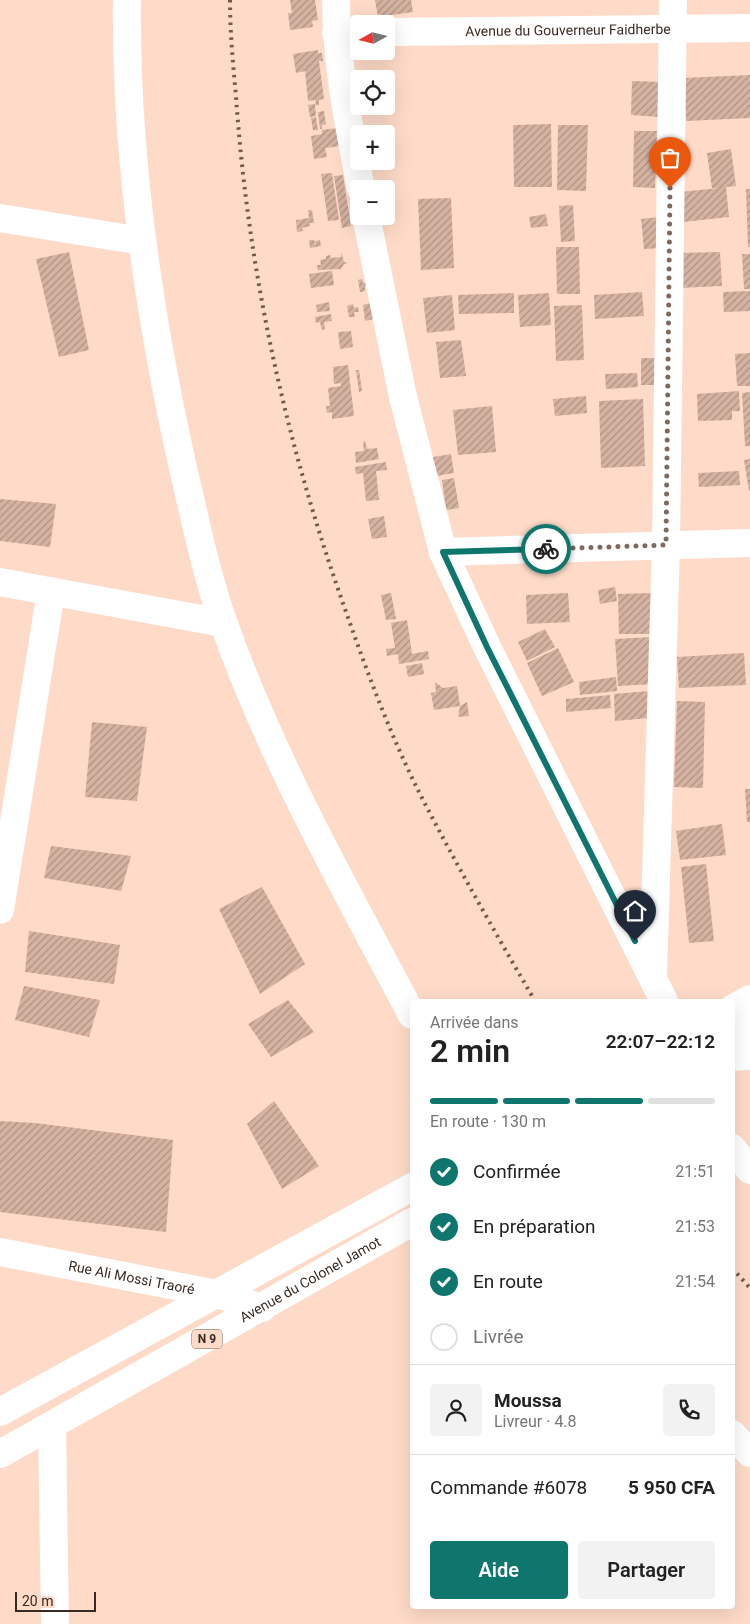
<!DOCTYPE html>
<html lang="fr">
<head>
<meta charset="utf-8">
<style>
	:root { --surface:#fff; --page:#f2f2f2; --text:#222; --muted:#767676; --line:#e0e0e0; --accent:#0f766e }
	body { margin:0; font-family:Roboto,sans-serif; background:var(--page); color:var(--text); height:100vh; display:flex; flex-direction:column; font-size:19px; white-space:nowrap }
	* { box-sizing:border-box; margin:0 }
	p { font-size:16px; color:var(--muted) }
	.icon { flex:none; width:28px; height:28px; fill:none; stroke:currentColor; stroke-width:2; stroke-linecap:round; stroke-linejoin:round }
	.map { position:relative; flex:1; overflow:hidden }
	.drawer { position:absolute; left:410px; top:999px; width:325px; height:610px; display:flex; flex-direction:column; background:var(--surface); border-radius:5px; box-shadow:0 5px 20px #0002 }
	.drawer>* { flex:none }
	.needle { width:32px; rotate:262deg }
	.controls { position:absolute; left:350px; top:15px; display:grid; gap:10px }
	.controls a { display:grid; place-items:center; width:45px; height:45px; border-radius:5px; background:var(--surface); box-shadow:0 5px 20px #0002; font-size:25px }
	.scale { position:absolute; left:15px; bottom:12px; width:81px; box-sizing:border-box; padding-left:5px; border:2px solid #382b24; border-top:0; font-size:14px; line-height:18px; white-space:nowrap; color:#382b24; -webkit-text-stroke:4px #fedbc8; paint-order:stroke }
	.pin { position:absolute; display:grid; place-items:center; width:42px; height:42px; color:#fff; margin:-51px -21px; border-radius:50% 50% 50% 0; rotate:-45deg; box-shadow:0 0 5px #0007 }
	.pin .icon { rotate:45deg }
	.courier { position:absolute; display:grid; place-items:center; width:50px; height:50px; margin:-25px; border:4px solid #0f766e; border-radius:50%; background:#fff; color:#222; box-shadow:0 1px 6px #0007 }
	.head em { font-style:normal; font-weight:600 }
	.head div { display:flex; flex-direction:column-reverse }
	.head { display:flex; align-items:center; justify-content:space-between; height:85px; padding:0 20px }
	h1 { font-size:32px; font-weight:600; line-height:38px }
	.bar { display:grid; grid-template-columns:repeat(4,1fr); gap:8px 5px; align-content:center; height:60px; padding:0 20px }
	.bar i { height:6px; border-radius:4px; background:var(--line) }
	.bar .current { background:var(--accent) }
	.bar p { grid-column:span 4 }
	.line { display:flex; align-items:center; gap:12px; padding:0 20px; border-top:1px solid var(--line) }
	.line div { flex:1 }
	.round { display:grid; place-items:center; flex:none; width:52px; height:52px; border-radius:5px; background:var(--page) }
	ol { padding:0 20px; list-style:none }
	li { display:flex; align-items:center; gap:15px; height:55px }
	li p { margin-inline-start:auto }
	li .icon { padding:5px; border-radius:50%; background:var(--accent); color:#fff; stroke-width:4 }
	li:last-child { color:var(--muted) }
	li i { width:28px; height:28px; border:2px solid var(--line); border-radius:50% }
	.cta { display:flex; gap:10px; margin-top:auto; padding:10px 20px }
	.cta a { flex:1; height:58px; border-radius:5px; background:var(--accent); color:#fff; font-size:20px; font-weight:600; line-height:58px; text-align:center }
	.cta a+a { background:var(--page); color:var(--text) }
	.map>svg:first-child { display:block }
</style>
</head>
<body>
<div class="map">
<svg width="750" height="1624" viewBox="0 0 750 1624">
	<defs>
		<pattern id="building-hatch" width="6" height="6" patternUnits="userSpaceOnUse" patternTransform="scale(1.25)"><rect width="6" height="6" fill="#d5b2a1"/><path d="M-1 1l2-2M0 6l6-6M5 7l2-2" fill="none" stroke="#ae9183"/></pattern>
	</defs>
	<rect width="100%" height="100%" fill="#fedbc8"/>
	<path fill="url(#building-hatch)" d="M290,0h25l3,20 -6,1 1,6 -23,3 -2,-17h4z
		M375,0h36l2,12 -35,5z
		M318,50v3h4l1,8h-4l5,38 -5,1v5h-3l-1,-5 -7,1 -3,-30 -9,2 -3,-19z
		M750,75v43l-64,3 -3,-43z
		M632,81l29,1 -1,35 -29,-2z
		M315,104l1,12 -6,1 -2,-12z
		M324,111l2,13 -4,1v4h-2l-2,-17z
		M316,117l2,13h-5l-2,-12z
		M551,124l1,63h-38l-1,-62z
		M558,125h30l-2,66 -29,-1z
		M337,128l3,18 -15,2 2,9 -13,2 -3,-23 11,-2v-4z
		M634,131h23l-2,57 -22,-1z
		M731,149l5,37 -10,1 3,30 -46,5 -3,-30 40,-4h-8l-5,-35z
		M332,173l7,47 -11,1 -7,-47z
		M343,175l8,51 -9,2 -8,-52z
		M746,189h4v58h-2z
		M451,198l3,70 -33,2 -3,-71z
		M573,205l2,36 -14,1 -2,-36z
		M308,210h4l2,13h-5l1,3 -8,2 1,3 -6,1 -1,-12 13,-2z
		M546,214l2,12 -17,2 -2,-11z
		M659,217l4,31 -19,1 -3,-30z
		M309,240h5l2,7 -1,-6 5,-1 1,6 -11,2z
		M556,247h23l1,47h-23z
		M69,252l20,98 -30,7 -23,-98z
		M341,252l3,10 4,1 -4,1 -3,5 -23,1 -1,-5h4l-1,-5 6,-1v-3l4,-1 1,3 10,-1z
		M720,252l2,34 -44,2 -1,-35z
		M742,254h8v35h-6z
		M332,271l2,14 -23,3 -2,-14z
		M362,279l1,4 6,-1v4h-4v5l-5,1 -2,-12z
		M750,291v20l-26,1 -1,-20z
		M642,292l2,24 -49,3 -1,-24z
		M514,293v20l-55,1 -1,-19z
		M549,293l2,32 -31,2 -2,-32z
		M452,295l3,35 -28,3 -4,-35z
		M329,302l1,9 -13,1 -1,-7z
		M371,303l3,16 -9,2 -2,-16z
		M353,304l1,4 4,-1 1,5h-5l1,5h-6l-2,-11z
		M582,305l2,55 -28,1 -2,-55z
		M331,314l1,7 -8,1 1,7 -3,1 -2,-8 -4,1 -1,-6z
		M351,331l2,16 -13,2 -2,-17z
		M461,340l5,36 -26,2 -4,-36z
		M750,353v33h-13l-2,-32z
		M641,358h13l1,27h-14z
		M348,365l6,51 -22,3v-7l-5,1 -1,-7h4l-2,-18 13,-2v-3l-7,1 -1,-17z
		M356,370h3l3,21 -3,1z
		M637,373l1,14 -32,2 -1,-15z
		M739,391l1,20h-8v9l-34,1 -1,-27z
		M750,392v54h-5l-3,-53z
		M586,396l1,17 -32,3 -2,-17z
		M643,399l2,67 -44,2 -2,-67z
		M492,406l4,46 -38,3 -5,-45z
		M365,441l2,8 10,-1 2,11 -23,4 -1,-11 9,-1 -1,-9z
		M451,454l3,19 -23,4 -3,-19z
		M750,459v32h-1l-5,-31z
		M386,462l1,8 -11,1 3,29 -13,1 -3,-28 -7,1 -1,-7z
		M739,471l1,14 -41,2 -1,-14z
		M454,478l5,30 -13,2 -4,-30z
		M0,499l56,5 -6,43 -50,-6z
		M384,516l3,21 -15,2 -4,-20z
		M615,587l2,14 -17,3 -2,-14z
		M391,593l5,26 -10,1 -5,-25z
		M568,593l2,29 -43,2 -1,-29z
		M651,593l1,41h-33l-1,-40z
		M407,620l5,34 16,-3 1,8 -30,5 -1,-10 -11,2 -1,-7 9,-1 -4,-25z
		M545,629l10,18 -28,14 -9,-19z
		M652,637l2,47 -36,2 -3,-47z
		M558,648l16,34 -32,14 -15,-33z
		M744,653l2,32 -67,3 -2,-31z
		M422,663l2,11 -16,3 -2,-11z
		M616,677l1,14 -37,4 -1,-13z
		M435,682l8,6 14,-2 3,20 -26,4 -3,-17 5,-1z
		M649,691l1,27 -35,3 -1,-27z
		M610,695l1,13 -45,4v-13z
		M677,701l28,1 -2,86 -29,-1z
		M467,702l2,14 -11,1 2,-11z
		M92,722l55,5 -10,74 -52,-4z
		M745,789h5v33h-3z
		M722,824l4,31 -46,5 -4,-29z
		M51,846l80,10 -10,35 -77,-13z
		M706,864l8,77 -25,2 -8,-76z
		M262,887l43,77 -45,30 -41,-85z
		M29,931l91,14 -6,39 -89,-12z
		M24,986l76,14 -11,37 -74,-17z
		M288,1000l26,32 -43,25 -23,-33z
		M274,1101l45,65 -37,23 -35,-65z
		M0,1121l35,2 138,17 -7,92 -166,-20z"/>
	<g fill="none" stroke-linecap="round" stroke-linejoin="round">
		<g stroke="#fff" stroke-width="28">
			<path d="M127,0c-2,157 22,316 56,468 12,50 23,107 41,156 48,136 121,264 188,391"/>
			<path d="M336,0c0,64 13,126 25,189"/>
			<path id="s1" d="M386,32l364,-4"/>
			<path d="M336,33l23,-1"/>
			<path d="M366,216l37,181 40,155 44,95 177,354"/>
			<path d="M0,218l142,23"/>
			<path d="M443,552l307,-9"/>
			<path d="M0,582l223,41"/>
			<path d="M0,910l51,-319"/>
			<path d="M653,975l13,-430 7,-545"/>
			<path d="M732,1057l18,-1"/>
			<path d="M732,1148l18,22"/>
			<path id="s2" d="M0,1252l217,42 45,14"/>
			<path d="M52,1426l3,198"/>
			<path d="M732,1434l18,19"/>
		</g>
		<g stroke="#fff" stroke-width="28">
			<path d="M732,1009l18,-10"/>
			<path d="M732,1038l18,-10"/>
			<path d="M0,1412l412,-225"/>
			<path id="s3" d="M0,1454l412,-232"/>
		</g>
		<path stroke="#6d5a50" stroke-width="4" stroke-dasharray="2.5 5" stroke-linecap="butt" d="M230,0c0,32 3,64 6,96 12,176 50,347 109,513 22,63 46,128 76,187 36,70 75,138 114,205
			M732,1268l18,20"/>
	</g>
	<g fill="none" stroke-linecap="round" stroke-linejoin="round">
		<path stroke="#7d695d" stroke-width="5" stroke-dasharray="0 9" d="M546,549l120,-4 4,-357"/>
		<path stroke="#0f766e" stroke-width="6" d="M546,549l-103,3 44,95 148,294"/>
	</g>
	<g text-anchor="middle" stroke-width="4" stroke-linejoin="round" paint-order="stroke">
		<rect fill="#fedbc8" stroke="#736055" stroke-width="1" x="192" y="1329.5" width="30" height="19" rx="4"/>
		<g font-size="12" font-weight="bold" fill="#382b24">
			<text x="207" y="1343">N 9</text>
		</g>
		<g font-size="14" fill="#382b24" stroke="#fedbc8">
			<text dy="5" stroke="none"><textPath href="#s1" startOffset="182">Avenue du Gouverneur Faidherbe</textPath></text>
			<text dy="5" stroke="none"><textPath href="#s2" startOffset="134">Rue Ali Mossi Traoré</textPath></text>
			<text dy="5" stroke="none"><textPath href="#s3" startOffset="356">Avenue du Colonel Jamot</textPath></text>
		</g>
	</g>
</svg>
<div class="controls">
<a><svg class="needle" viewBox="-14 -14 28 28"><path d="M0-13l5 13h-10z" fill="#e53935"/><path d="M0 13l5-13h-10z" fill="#767676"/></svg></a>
<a><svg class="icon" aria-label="locate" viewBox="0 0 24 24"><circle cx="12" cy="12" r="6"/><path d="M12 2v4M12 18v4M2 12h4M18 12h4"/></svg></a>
<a>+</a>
<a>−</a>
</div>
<div class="scale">20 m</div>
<div class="pin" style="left:670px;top:188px;background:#ea580c"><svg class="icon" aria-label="bag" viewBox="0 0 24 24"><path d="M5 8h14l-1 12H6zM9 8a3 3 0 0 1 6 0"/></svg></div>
<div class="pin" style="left:635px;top:941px;background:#1f2937"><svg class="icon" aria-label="home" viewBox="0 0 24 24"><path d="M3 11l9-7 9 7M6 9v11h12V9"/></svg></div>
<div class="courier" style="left:546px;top:549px"><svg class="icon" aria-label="bike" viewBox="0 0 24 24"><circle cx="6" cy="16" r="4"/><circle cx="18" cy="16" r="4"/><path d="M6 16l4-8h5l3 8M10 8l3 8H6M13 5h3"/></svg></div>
<section class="drawer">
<div class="head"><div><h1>2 min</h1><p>Arrivée dans</p></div><em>22:07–22:12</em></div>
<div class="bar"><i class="current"></i><i class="current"></i><i class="current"></i><i></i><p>En route · 130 m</p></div>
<ol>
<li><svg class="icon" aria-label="check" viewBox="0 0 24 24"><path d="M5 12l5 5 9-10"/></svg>Confirmée<p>21:51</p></li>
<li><svg class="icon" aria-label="check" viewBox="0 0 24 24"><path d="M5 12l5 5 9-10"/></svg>En préparation<p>21:53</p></li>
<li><svg class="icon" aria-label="check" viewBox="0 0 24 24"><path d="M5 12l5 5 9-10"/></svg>En route<p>21:54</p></li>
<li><i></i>Livrée</li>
</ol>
<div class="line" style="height:90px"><a class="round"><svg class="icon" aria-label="person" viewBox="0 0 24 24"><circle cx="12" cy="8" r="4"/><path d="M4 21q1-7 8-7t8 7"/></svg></a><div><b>Moussa</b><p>Livreur · 4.8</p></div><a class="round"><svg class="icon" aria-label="phone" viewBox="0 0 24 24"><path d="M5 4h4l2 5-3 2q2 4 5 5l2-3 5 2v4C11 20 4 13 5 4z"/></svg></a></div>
<div class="line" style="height:65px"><div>Commande #6078</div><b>5 950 CFA</b></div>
<div class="cta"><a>Aide</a><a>Partager</a></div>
</section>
</div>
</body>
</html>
